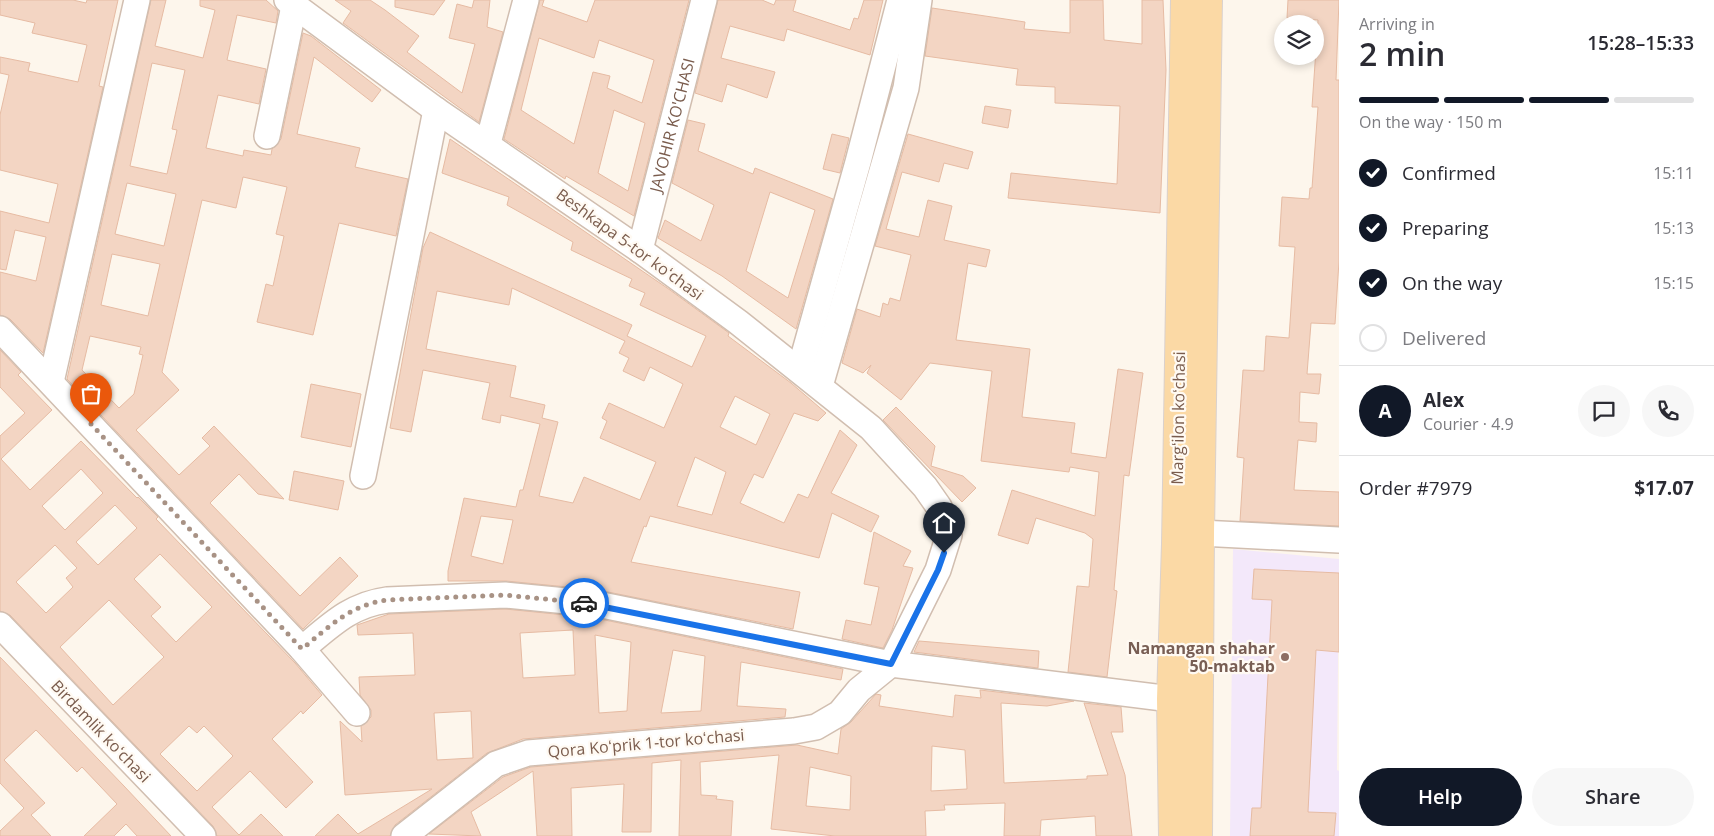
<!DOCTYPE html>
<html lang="en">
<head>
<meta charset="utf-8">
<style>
	:root { --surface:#fff; --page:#f7f7f7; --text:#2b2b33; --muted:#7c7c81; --line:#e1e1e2; --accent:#111827 }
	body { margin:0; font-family:"Open Sans",sans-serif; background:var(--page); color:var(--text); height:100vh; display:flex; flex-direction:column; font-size:19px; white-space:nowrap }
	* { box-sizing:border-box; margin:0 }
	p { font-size:16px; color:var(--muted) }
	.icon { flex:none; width:28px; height:28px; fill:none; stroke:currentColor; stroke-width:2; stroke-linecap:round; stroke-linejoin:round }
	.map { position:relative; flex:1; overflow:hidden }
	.side { display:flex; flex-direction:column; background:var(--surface); width:375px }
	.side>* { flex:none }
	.tools { position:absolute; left:1274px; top:15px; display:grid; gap:10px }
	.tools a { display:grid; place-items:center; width:50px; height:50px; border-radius:50%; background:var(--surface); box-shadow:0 2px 8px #0003; font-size:25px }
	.pin { position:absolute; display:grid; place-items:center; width:42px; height:42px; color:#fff; margin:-51px -21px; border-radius:50% 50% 50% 0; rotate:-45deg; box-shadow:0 0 5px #0007 }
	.pin .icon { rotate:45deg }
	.courier { position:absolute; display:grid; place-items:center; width:50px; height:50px; margin:-25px; border:4px solid #1a73e8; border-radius:50%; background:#fff; color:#222; box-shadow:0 1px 6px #0007 }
	.headline em { font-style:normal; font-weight:600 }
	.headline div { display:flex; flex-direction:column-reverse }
	.headline { display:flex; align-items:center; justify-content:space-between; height:85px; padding:0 20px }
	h1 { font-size:32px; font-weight:600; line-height:38px }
	.bar { display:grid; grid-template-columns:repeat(4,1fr); gap:8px 5px; align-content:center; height:60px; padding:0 20px }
	.bar i { height:6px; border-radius:4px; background:var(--line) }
	.bar .current { background:var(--accent) }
	.bar p { grid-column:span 4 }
	.line { display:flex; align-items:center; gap:12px; padding:0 20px; border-top:1px solid var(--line) }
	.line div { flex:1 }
	.round { display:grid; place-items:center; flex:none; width:52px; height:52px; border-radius:26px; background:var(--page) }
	ol { padding:0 20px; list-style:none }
	li { display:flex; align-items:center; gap:15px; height:55px }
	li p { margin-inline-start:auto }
	li .icon { padding:5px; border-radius:50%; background:var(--accent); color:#fff; stroke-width:4 }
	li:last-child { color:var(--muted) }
	li i { width:28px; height:28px; border:2px solid var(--line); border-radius:50% }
	.cta { display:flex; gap:10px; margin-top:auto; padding:10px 20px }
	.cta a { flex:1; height:58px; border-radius:30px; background:var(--accent); color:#fff; font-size:20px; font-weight:600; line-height:58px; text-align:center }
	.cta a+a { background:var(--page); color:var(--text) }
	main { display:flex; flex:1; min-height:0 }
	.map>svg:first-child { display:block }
</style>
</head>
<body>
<main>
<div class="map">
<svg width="1339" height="836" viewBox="0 0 1339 836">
	<rect width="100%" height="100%" fill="#fdf6ec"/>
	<path fill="#f3e8fa" d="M1233,549l106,10 -2,211 2,1v65h-109z"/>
	<path fill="#f3d5c3" stroke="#e6bba3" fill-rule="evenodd" d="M0,0h73l13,3 1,-3h31l-19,86 4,1 -60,266 -33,-34 -10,-4v-43l36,9 10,-44 -31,-7 -9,40 -6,-1v-58l49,12 9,-39 -58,-14v-55l9,-40 -9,-2v-16l30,6 -2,8 50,11 9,-37 -55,-12 3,-10 -35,-8z
		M151,0h15l-11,46 48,12 12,-48 -15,-4v-6h66l12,11 -2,12 -39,-8 -10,45 39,9 -7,35 -41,-9 -12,53 37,8 1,-6 27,5 1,-6 9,-10 22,-106 8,3 70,54 -9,12 -58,-45 -17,77 63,14 -5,19 53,12 -12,57 -57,-13 -26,112 -56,-13 9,-38 7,2 11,-50 -8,-2 11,-47 -44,-10 -7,31 -34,-8 -40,172 17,18 -43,40 43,45 31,-29 -8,-8 12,-12 70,73 -26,-5 -19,-20 -29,29 90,93 40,-39 18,19 -55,53 -236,-250zM152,63l33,7 -13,59 5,1 -10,44 -37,-8zM127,183l49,11 -12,52 -49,-12zM112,254l48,10 -12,52 -47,-11zM90,336l51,11 -2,7 4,1 -9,39 -15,14 -37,-38z
		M335,0h35l15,10 34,26 -12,16 55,41 13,-49 -26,-6 8,-34 15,4 2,-8h16l-3,27 16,5 -24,90 -136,-99 8,-12z
		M395,0h50l-11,15 -39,-8z
		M540,0h4l-2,6 45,16 8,-22h94l-55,216 -68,-40 -1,3 -61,-40zM539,38l55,20 5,-18 55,20 -12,43 -35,-15 3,-12 -17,-4 -19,72 -53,-34zM614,110l31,13 -17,68 -30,-18z
		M718,0h44l12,5 2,-5h20l-3,11 57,19 4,-12 4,1 6,-19h19l-13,55 -83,-26 -3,12 -54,-15 -9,32 54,14 -8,26 -40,-14 -5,18 -27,-9z
		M1070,0h33l1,40 38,4v-44h21l3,70 -6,143 -152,-15 3,-25 106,11 3,-78 -65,-3v-16l-39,-2 2,-16 -93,-13 7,-48 93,14 -1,7 46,4z
		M1288,0h51l-3,80h3v181l-4,63 -24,-1 -4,51h14l-2,20 -19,-2 -1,30 18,1 -1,19 -18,-2 -4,50 45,2v34l-99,-5 4,-63 -7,-1 6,-87 21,1 2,-35 23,2 6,-91 -16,-1 3,-49 27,2 1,-11h2l6,-81h-6l6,-87 -31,-2z
		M985,106l26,4 -3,18 -26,-5z
		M688,120l17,4 -7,27 55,23 2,-6 78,31 -37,130 -74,-53 -64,-38 7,-18 36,21 13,-36 -42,-22zM770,192l45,18 -27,88 -42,-27z
		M832,134l17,4 -9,35 -17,-4z
		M908,134l65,18 -5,17 -24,-6 -5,19 -37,-10 -16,57 33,8 9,-37 24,6 -8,34 46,10 -4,17 -18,-4 -12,77 74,9 -8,68 53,6 -4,30 35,5 12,-89 25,4 -14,103 -5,-1 -10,115 3,1 -10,86 -39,-5 9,-86 12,1 4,-48 -8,-6 -49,-15 -8,26 -30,-9 14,-45 83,26 4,-44 -29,-5 -1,5 -88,-11 11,-90 -62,-8 -29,37 -34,-27 4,-8 -8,8 -21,-10 15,-54 23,8 3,-14 5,2 2,-7 10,3 11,-46 -36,-9z
		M450,139l220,151 59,43 -1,3 63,47 35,30 -8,8 -24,-8 -31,65 -9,-4 -14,29 44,20 14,-29 10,4 32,-68 17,15 -26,48 48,23 -8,16 -39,-19 -13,45 -169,-42 -4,11 -2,-1 -13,36 169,30 -7,37 -195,-39 -92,-9h-58v-10l16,-73 52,9 4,-17h3l17,-66 -39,-9 -1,8 -18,-4 8,-36 -67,-13 -12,62 -21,-4 33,-180 7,-16 202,93 -5,11 65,31 14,-31 -66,-31 5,-12 -16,-7 3,-7 -61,-29 2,-8 -66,-37 2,-8 -67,-24zM512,288l113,53 -6,12 10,5 -6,13 21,10 6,-14 33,17 -19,44 -55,-25 -7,15 5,3 -7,17 56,24 -16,38 -56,-23 -11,26 -34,-7 19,-74 -16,-4 3,-13 -35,-8 6,-31 -90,-17 11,-58 72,14zM735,396l35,18 -14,31 -36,-18zM695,457l31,15 -14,43 -35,-9zM481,516l32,4 -10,44 -32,-8z
		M0,350l21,22 -3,3 34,35 -51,49 29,31 51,-49 56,57 1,-1 20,20 -2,2 139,144 27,32 -19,19 -2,-3 -29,28 41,43 -27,26 -36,-37 -38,36 27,28 22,-21 22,22h-66l-4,-10 -203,-211 -10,-4v-175l25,-23 -25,-26zM81,469l22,24 -38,37 -23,-24zM115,505l22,23 -39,37 -22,-23zM55,545l22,23 -11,10 7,9 -27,26 -30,-31zM160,554l52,53 -36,35 -25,-26 10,-9 -27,-28zM109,600l55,57 -51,48 -53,-58zM189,726l8,7 7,-7 29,30 -36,35 -37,-37z
		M311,384l50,10 -10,53 -50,-10z
		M896,407l39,39 -4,20 32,10 13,12 -14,14 -79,-82z
		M294,471l50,10 -6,29 -49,-10z
		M874,532l37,19 -8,15 10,2 -21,62 -9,18 -41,-9 4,-19 25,5 8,-38 -15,-3z
		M1254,569l85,4v79l-23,-2 -8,162 28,1 -2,23h-84l2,-28h9l11,-208 -20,-1z
		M505,609l90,9 248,51 -2,11 -100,-18 -4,44 49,3 -1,8 -262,22 -36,14 -92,72 -5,11h-75l23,-22 20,20 74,-45 -87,6 -5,-74 22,21 -1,-16 10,-9v-7l-11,-15 -1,-18 56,-2 -2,-42 -55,2 -1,-10 32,-11zM573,630l2,45 -52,3 -3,-45zM595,635l36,7 -4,69 -28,2zM673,650l32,6 -4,55 -40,2zM471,711l2,47 -36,2 -3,-47z
		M919,641l120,10 -1,17 -124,-16z
		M0,657l124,129 47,50h-34l-11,-12 -12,12h-30l33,-32 -35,-37 -5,5 -41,-42 -32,30 41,43 -14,12 20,21h-51v-5l24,-23 -24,-25z
		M980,690l94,11 -27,5 -46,-3 3,80 83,-4v-3l21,-1 -24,-72 37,4 2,25h-12l14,43 7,61h-36l-1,-20 -54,4 -1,16h-36l1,-33 -61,2 1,5 -20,1 1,25h-91l-64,-7 8,-74 -79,7 1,33 16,1 -1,3 17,2 -2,35h-52l2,-76 -29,3 -1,69h-29l2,-48 -53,4 1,48h-35l-4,-65 -62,41 10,24 -52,-2 74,-57 28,-10 266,-22 41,9 3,-25 10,-7 25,-28 5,1 -2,11 74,11 2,-22 26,3zM932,746l33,4 2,39 -36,2zM810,767l41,9 -1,34 -44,-4z"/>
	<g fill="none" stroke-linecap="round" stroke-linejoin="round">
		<g stroke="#d1beb0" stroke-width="28">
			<g id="minor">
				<path d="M287,0l149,110 204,140 98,72 133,106 54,59 14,20 10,28 -11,35 -47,94 -32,26 -19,23 -24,14 -22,4 -266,22 -32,11 -92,72"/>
				<path d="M267,136l27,-130"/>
				<path d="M488,143l38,-143"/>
				<path id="s1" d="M640,250l64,-250"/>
				<path d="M0,329l302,320c28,-23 48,-44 85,-49l118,-5 92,9 294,60 280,35"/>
				<path d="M800,369l58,-207 42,-162"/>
				<path d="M51,382l86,-382"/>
				<path d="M820,386l86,-298 13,-88"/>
				<path d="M363,476l73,-366"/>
				<path d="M1200,533l139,7"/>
				<path d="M0,625l203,211"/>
				<path d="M302,649l55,64"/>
			</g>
		</g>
		<g stroke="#dad1cd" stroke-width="30">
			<path id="major" d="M1173,836l-2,-137 5,-155 9,-544
				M1198,836l2,-303 8,-533"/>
		</g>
		<use href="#minor" stroke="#fff" stroke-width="25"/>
		<use href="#major" stroke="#fbd9a5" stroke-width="28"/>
	</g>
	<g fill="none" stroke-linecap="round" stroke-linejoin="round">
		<path stroke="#a89285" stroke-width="5" stroke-dasharray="0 9" d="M91,424l211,225c28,-23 48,-44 85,-49l118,-5 79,8"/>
		<path stroke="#1a73e8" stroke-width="6" d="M584,603l307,61 47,-94 6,-17"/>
	</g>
	<circle fill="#8d6e63" stroke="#fffaf3" stroke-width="2" cx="1285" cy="657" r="5"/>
	<g text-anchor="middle" stroke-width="4.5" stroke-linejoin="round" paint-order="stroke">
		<g font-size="16" fill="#7a5c4d" stroke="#fffaf3">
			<text dy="6" stroke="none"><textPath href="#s1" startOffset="129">JAVOHIR KO'CHASI</textPath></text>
			<text transform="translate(630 244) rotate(36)" y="6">Beshkapa 5-tor koʻchasi</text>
			<text transform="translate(1178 418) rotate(-89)" y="6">Margʻilon koʻchasi</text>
			<text transform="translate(101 731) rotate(46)" y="6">Birdamlik koʻchasi</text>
			<text transform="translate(646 743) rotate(-5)" y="6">Qora Koʻprik 1-tor koʻchasi</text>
		</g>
		<g font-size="16" font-weight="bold" fill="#785e54" stroke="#fffaf3" text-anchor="end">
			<text x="1275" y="654">Namangan shahar<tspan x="1275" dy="18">50-maktab</tspan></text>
		</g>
	</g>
</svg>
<div class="tools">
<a><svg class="icon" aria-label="layers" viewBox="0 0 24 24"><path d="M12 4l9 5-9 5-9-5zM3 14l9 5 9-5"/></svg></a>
</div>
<div class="pin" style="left:91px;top:424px;background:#ea580c"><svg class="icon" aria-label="bag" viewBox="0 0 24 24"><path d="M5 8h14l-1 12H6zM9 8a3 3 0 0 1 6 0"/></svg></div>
<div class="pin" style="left:944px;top:553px;background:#1f2937"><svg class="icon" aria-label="home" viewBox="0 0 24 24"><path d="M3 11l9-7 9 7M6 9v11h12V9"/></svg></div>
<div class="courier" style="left:584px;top:603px"><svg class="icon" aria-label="car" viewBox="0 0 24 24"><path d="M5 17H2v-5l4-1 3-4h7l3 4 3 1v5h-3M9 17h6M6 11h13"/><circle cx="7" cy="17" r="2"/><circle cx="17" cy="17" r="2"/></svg></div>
</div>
<section class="side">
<div class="headline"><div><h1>2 min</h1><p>Arriving in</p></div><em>15:28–15:33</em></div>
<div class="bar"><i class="current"></i><i class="current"></i><i class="current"></i><i></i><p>On the way · 150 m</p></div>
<ol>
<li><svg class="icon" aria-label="check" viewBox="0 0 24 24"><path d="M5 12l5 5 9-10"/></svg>Confirmed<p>15:11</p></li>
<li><svg class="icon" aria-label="check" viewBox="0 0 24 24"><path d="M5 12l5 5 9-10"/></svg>Preparing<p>15:13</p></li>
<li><svg class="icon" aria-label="check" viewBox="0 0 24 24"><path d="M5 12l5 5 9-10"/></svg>On the way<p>15:15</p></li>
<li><i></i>Delivered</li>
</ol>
<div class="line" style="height:90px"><b class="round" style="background:var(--accent);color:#fff">A</b><div><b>Alex</b><p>Courier · 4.9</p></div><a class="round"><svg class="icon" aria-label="chat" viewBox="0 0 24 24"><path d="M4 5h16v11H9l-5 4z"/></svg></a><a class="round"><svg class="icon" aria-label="phone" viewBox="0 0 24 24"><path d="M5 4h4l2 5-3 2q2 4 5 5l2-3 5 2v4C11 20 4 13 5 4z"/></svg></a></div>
<div class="line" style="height:65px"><div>Order #7979</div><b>$17.07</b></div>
<div class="cta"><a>Help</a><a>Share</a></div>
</section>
</main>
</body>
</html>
